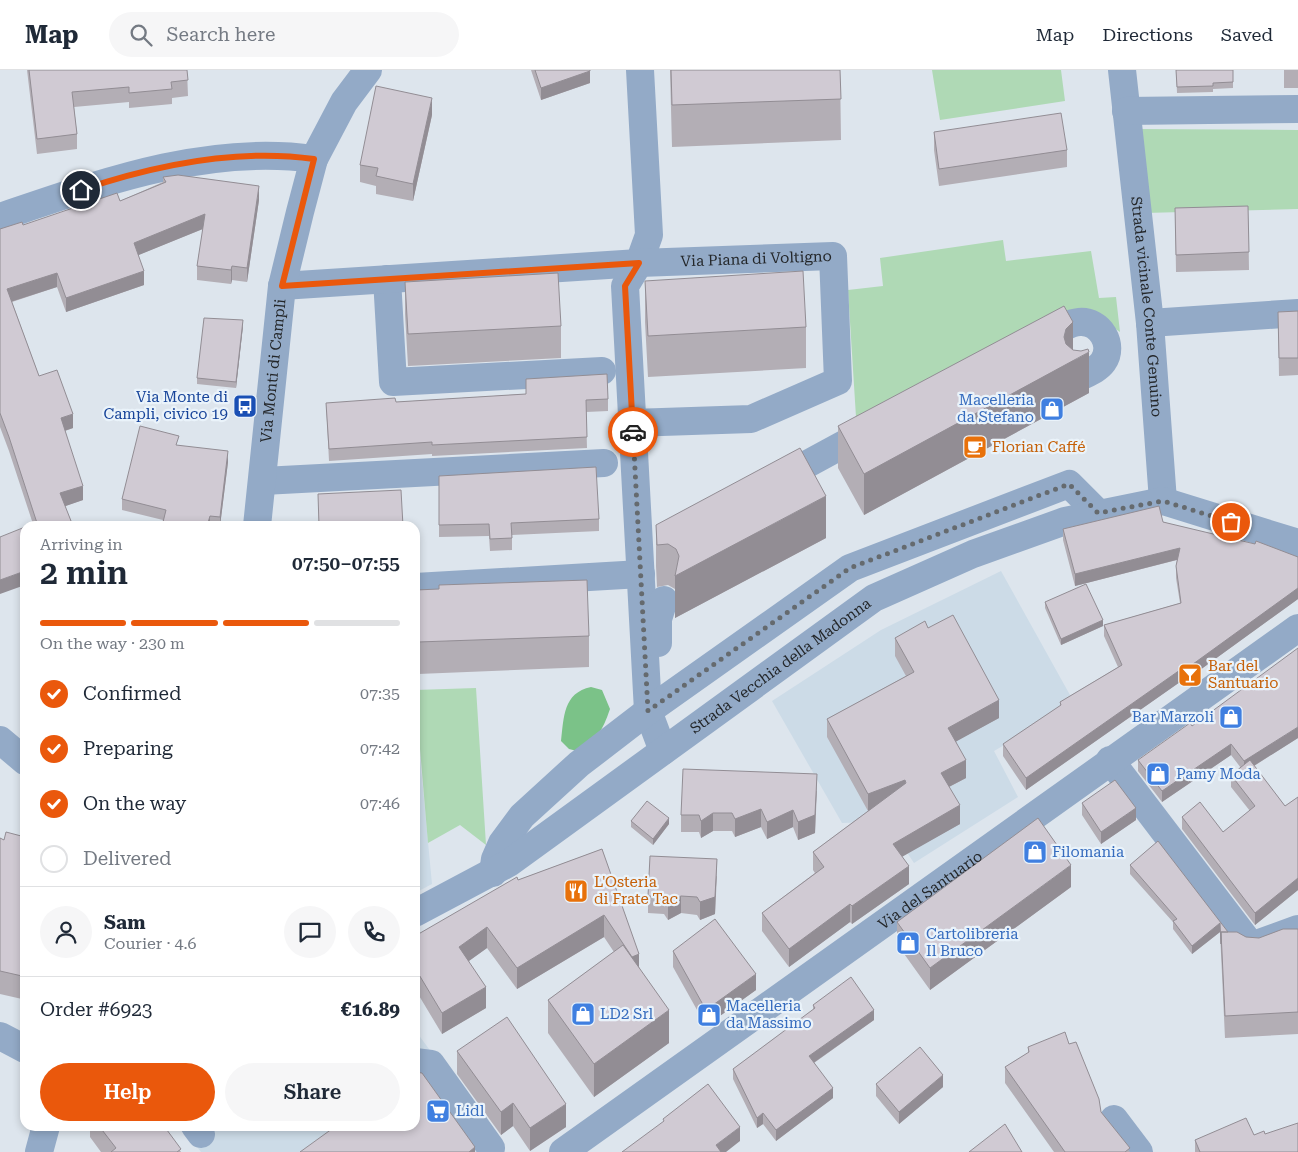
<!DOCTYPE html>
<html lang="en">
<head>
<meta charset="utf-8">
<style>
	:root { --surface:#fff; --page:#f6f6f7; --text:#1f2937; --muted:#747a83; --line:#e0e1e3; --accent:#ea580c }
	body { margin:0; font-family:"Roboto Serif",serif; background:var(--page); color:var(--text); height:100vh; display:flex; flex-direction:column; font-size:19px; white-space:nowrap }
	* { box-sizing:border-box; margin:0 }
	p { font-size:16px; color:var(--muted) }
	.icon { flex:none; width:28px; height:28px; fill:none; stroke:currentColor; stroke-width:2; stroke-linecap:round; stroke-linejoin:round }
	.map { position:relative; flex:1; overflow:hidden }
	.details { position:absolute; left:20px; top:451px; width:400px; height:610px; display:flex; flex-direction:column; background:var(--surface); border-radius:15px; box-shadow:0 2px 8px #0003 }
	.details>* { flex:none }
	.pin { position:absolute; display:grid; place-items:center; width:42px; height:42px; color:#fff; margin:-21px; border:2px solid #fff; border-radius:50%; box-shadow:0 1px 5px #0007 }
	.courier { position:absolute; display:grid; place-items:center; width:50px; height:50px; margin:-25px; border:4px solid #ea580c; border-radius:50%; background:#fff; color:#222; box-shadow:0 1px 6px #0007 }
	.headline em { font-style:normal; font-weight:600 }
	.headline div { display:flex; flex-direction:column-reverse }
	.headline { display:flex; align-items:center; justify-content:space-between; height:85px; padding:0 20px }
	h1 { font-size:32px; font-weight:600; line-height:38px }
	.bar { display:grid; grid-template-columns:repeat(4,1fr); gap:8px 5px; align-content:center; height:60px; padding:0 20px }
	.bar i { height:6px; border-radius:4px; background:var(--line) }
	.bar .on { background:var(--accent) }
	.bar p { grid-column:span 4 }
	.line { display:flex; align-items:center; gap:12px; padding:0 20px; border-top:1px solid var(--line) }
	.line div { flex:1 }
	.round { display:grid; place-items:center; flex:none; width:52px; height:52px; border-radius:26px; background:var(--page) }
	ol { padding:0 20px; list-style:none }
	li { display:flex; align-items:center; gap:15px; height:55px }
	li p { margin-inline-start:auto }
	li .icon { padding:5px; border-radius:50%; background:var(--accent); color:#fff; stroke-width:4 }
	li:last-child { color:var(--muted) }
	li i { width:28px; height:28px; border:2px solid var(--line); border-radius:50% }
	.button { display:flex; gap:10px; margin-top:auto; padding:10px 20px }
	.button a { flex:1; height:58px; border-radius:30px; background:var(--accent); color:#fff; font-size:20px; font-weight:600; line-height:58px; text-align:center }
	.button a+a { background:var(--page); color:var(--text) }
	header { display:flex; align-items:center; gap:30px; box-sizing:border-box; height:70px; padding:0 25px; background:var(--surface); border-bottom:1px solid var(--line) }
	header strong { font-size:24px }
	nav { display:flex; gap:28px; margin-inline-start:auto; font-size:18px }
	.search { width:350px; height:45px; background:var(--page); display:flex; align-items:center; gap:12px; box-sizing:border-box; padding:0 18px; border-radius:28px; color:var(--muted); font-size:19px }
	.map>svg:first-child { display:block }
</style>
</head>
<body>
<header>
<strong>Map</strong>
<div class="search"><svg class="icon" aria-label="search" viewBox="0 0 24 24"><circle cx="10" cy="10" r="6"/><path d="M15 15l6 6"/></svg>Search here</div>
<nav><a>Map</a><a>Directions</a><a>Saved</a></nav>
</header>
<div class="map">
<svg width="1298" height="1082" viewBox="0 0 1298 1082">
	<rect width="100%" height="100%" fill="#dde5ed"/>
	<path fill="#ccdbe7" d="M1001,501l74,133 -81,47 24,46 -104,66 -20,-30 -24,-11 -28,1 -70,-122 109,-71z
		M415,634l17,180 -17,9z
		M415,960l87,118 -5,4h-296l-20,-26h234z"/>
	<path fill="#afd9b5" d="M932,0h129l4,31 -125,19z
		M1133,59l165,1v79l-154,4z
		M1003,170l3,21 85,-10 8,47 17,-1 4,35 -24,-16 -240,101 -8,-127 35,-4 -3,-28z
		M476,618l10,157 -26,-20 -32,18 -13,-153z"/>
	<path fill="#7bc288" d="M591,617l11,3 8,19c-8,23 -12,29 -33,42l-8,-2 -8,-8c3,-24 2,-48 30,-54z"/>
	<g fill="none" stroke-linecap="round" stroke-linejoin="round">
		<g stroke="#93aac7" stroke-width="28">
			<path d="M640,0l9,165 -10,28 -14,23 23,425 15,40"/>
			<path id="s1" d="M1122,0l28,253 13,178"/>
			<path d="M1126,41l172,-2"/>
			<path d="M0,147c101,-34 206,-73 314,-58"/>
			<path d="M387,209l6,103 209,-11"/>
			<path id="s2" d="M282,216l357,-23 194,-7 5,125 -87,38 -119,4"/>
			<path d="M1150,253l148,-10"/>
			<path d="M1041,270c11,-6 26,-17 38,-18 21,-2 36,23 24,40 -5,7 -15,11 -23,15"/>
			<path d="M263,411l341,-18"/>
			<path d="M776,411l94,-51"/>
			<path id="s3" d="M257,456l25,-240 18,-74 14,-53 30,-57 24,-32"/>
			<path d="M415,517l226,-13"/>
			<path d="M658,573v-24l6,-19"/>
			<path d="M0,670l25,21"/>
			<path d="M1110,690l140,184 4,1 44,-16"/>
			<path d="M493,803l2,-14 7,-16 20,-27 57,-52 69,-53 202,-143 219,-84 29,29"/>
			<path id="s4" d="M415,843l94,-50 365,-265 99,-44 92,-33 98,-20 135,42"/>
			<path d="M0,966l25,13"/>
			<path d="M415,992l16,2 60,84"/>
			<path d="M1114,1049l25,33"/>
			<path d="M195,1056l6,8"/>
			<path d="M39,1082l7,-26"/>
			<path id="s5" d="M563,1082l735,-524"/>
		</g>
	</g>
	<path fill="#b3aeb5" d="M27,0h160l1,26 -16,2v6l-43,4v-6l-55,5 3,27v15l-40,5z
		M531,0h59v13l-49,17z
		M670,0h170l1,70 -169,7z
		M1176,0h57v18l-20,1v3l-36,1z
		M1284,0h14v18h-14z
		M432,45l-19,86 -37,-7v-8l-16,-4v-17z
		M934,62l133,18v17l-128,19 -5,-36z
		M163,107l96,23 -12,82 -15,-2 -1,4 -34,-4v-14l6,-37 -65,26 6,30 -78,27 -9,-25 -45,15 27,74 34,52 -8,3 18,69 -18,6 8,20 -40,-2 -24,-73 -9,-24v-198l23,-4 97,-24 43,-19z
		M1248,136l1,64 -73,2 -1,-64z
		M645,211l161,46v41l-158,9 -3,-55z
		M405,212l156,44v32l-153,8 -3,-52z
		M1298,241v64l-19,1 -1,-64z
		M243,256l-7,62 -39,-4v-6z
		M1073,280l16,43 -225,122 -26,-47v-42z
		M526,309l82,20v12l-22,1 1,36 -155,8v-2l-103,7 -3,-58 70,-1 130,-8z
		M179,375l49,17 -8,64h-58l1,-6 -41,-10v-11z
		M439,406l160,43v12l-87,4v15l-22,1 -1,-15 -50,1z
		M1163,452l135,35v42l-116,84 -2,-1 -154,108 -23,-34v-12l57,-38v-4l58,-35 -14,-31v-11l76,-22 -4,-25v-12l1,-6 -102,26 -12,-46v-11z
		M656,455l170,13 -151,80v-29l-7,-4 -11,2 -1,-21z
		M416,520l173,46v31l-171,7 -2,-53z
		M1045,532l58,24 -42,19 -16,-37z
		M928,558l71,90 -43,23 10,37 -17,9 11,37 -58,32 7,28 -57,40 -2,-2 -61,45 -27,-36v-18l53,-40 -2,-3v-18l55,-41 -41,-74v-18l79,-43 -11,-20v-18z
		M1192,656l106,12 -44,28 31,40 13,-9v93l-43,35 -73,-96v-12l41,15 27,-21 -19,-24v-12l10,-7 -10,-13 -69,47 -24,-31v-11z
		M817,721l-2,42 -17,7 -5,-13 -26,12 -6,-12 -26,10 -3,-6h-19l-12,7 -2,-6h-18v-17z
		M1082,733l54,17 -35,24 -19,-29z
		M631,751l38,3 -16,21 -22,-18z
		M25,767l-3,162 -22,-5v-156l4,2z
		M602,779l37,118 30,76 -75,54 -46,-64v-33l66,-48 -10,-15 -87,52 -30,-41 -18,13 17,47 -44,26 -27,-45v-53l103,-56z
		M1130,795l98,67 18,5 13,1 39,-9v105l-73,4 -5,-106 -28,22 -19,-25v-7l-43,-48z
		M717,806l-2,38 -15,6 -3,-5 -16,-2 -13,7 -4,-6 -16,-1v-17z
		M1071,817l-141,103 -33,-46v-22z
		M673,881l83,39 -50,36 -33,-59z
		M813,935l61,15 -60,43 19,35 -57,43 -13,-17 -6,4 -24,-49v-10l80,-59z
		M1069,974l32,68 29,40h-76l-49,-69v-16l23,-14v-6z
		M457,981l109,76 -36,24 -17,-25 -12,9 -44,-61z
		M876,1014l67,3 -44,37 -23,-28z
		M90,1056h74l17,26h-80l-11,-15z
		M1265,1064l33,18h-103v-12z"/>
	<path fill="#928d94" d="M590,1v12l-49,17v-12z
		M432,28v17l-19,86v-17z
		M259,116v14l-12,82v-14z
		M205,144v14l-71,29v-14z
		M232,196v14l-1,4v-14z
		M144,201v14l-78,27v-14z
		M57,203v14l-50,16v-14z
		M243,250v6l-7,62v-6z
		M1073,252v39l16,-9v41l-225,122v-41l200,-137 2,-8z
		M73,344v14l-12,4v-14z
		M228,381v11l-8,64v-9z
		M83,416v14l-23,8v-15z
		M826,426v42l-151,80v-42z
		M210,446v10h-3z
		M1180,478v11l-105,27v-12z
		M25,501v14l-25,9v-14z
		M1298,518v11l-116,84v-11z
		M1103,550v6l-42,19v-6z
		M1180,600v12l-154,108v-12z
		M999,630v18l-51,28v-18z
		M1298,657v11l-54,34v-11z
		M1231,674v11l-69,47v-11z
		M966,690v18l-25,13v-18z
		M817,704l-2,59 -17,7v-18z
		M905,710v18l-37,14v-18z
		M960,735v19l-67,38v-18z
		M1136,738v12l-35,24v-12z
		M761,739v18l-26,10v-18z
		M793,740v17l-26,12v-17z
		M713,743v18l-12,7v-17z
		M669,748v6l-16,21v-6z
		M717,789l-2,55 -15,6v-18z
		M1071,795v22l-141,103v-22z
		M909,796v18l-57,40v-18z
		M1298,808v12l-43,35v-12z
		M681,826v17l-13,7v-17z
		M850,834v18l-61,45v-18z
		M604,845v22l-87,52v-21z
		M1220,853v9l-28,22v-8z
		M487,857v21l-28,20v-21z
		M639,884v21l-8,-18z
		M25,894v23l-3,12v-23z
		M756,904v16l-50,36v-16z
		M486,917v21l-44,26v-21z
		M669,940v33l-75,54v-33z
		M874,940v10l-65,46v-10z
		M943,1005v12l-44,37v-12z
		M833,1018v10l-57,43v-11z
		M513,1033v23l-12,9v-23z
		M566,1034v23l-36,24v-23z
		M763,1043v11l-6,4v-10z
		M740,1057v14l-14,11h-10v-7z
		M475,1077v5h-6z"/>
	<path fill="#d0cad3" stroke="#928d94" d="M29,0h158l1,10 -17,2 1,7 -43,4v-6l-57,5 5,42 -40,5z
		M535,0h55v1l-49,17z
		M671,0h169l1,29 -169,6z
		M1176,0h57v12l-20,1v3l-36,1z
		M376,16l56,12 -19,86 -37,-8 2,-8 -18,-3z
		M1061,43l6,37 -128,19 -5,-37z
		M178,105l81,11 -12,82 -15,-2 -1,4 -34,-4 8,-52 -71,29 10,28 -78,27 -9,-25 -50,16 32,87 18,-6 16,44 -12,4 22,68 -23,7 13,33h-45l9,-3 -28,-86 -9,-24v-184l22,-7 1,3 94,-32 3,8 46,-19 -3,-5z
		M1248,136l1,46 -73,3 -1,-47z
		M803,201l3,56 -158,9 -3,-55z
		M558,203l3,53 -153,8 -3,-52z
		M1064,236l9,16 -7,7 -2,8 2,7 7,6 8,1 7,-2 1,3 -225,122 -26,-48z
		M1298,241v47h-19l-1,-46z
		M204,248l39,2 -7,62 -39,-4z
		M607,304l1,25 -22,1 1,37 -155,8v-3l-103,7 -3,-46 69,-5 1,4 130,-8v-15z
		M140,356l39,10 -3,9 52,6 -8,66 -10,-1 -3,10h-45l4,-16 -44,-11z
		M800,378l26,48 -151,80 4,-20 -3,-7 -8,-5 -11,1 -1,-20z
		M596,397l3,52 -88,4 1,15 -22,1 -1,-15 -50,1v-49z
		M401,420l2,36h-84l-1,-32z
		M1159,436l4,16 92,22 1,-3 42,16v31l-116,84 -2,-2 -154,108 -23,-34 58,-39 -1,-3 62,-37 -18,-40 77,-22 -5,-37 4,-18 -105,26 -12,-45z
		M25,457v44l-25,9v-43z
		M587,510l2,56 -171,6 -2,-52 23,-1v-4z
		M1086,514l17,36 -42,19 -16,-37z
		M953,545l46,85 -51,28 18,32 -25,13 19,32 -67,39 16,22 -57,40 -2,-2 -61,45 -27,-36 62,-46 -11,-15 93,-69 -1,-3 -37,14 -41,-75 87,-47 -19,-34 30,-17 3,7z
		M1298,578v79l-54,34 -13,-17 -69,47 -24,-31 52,-37 2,3z
		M1250,690l35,46 13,-9v81l-43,35 -73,-96 18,-15 23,30 32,-26 -24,-31z
		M683,699l134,5 -2,41 -17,7 -5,-12 -26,12 -6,-13 -26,10 -3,-6h-19l-12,8 -2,-6h-18z
		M1115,710l21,28 -35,24 -19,-29z
		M647,731l22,17 -16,21 -22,-18z
		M1038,748l33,47 -141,103 -33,-46z
		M6,762l19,5v127l-3,12 -22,-5v-133l4,2z
		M1158,771l70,91h-7v12l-1,-21 -28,23 -19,-25 4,-2 -47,-54z
		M602,779l37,105 -7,3 -28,-42 -87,53 -30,-41 -28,20 27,40 -44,26 -27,-45v-32l102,-59 1,3z
		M650,786l67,3 -2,38 -15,5 -3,-5 -16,-1 -13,7 -4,-7h-16z
		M715,849l41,55 -50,36 -33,-59z
		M1283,859h15v83l-73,4 -4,-84h16l9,5 13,1z
		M623,875l46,65 -75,54 -46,-64z
		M851,907l23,33 -65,46 24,32 -57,42 -13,-17 -6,5 -24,-49 82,-61 -2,-3z
		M507,947l59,87 -36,24 -17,-25 -12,9 -44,-61z
		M1065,962l4,12 7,-2 23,57 2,13 29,36 -5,4h-60l-60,-85 24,-15 -1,-5z
		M920,977l23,28 -44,37 -23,-28z
		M415,1002l7,1 53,74 -6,5h-169l36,-26h79z
		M708,1014l32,43 -24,18 5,7h-99l42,-31 -1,-2z
		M1246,1048l8,17 10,-4 1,3 33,-11v29h-98l-5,-12z
		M1005,1054l17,28h-53z
		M99,1056h65l17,23 -4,3h-66l5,-4z"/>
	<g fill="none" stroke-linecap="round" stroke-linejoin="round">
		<path stroke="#656a6e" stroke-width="5" stroke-dasharray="0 9" d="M633,362l15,279 202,-143 219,-84 29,29 65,-12 68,21"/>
		<path stroke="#ea580c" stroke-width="6" d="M81,120c74,-25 155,-42 233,-31l-32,127 357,-23 -14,23 8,146"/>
	</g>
	<defs>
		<g id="bus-square" transform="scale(1.25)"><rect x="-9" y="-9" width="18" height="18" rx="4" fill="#1a4fb4" stroke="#eaf3fa"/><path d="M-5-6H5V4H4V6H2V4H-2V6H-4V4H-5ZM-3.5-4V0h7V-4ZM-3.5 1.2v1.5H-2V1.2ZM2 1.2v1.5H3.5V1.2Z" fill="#fff"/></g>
		<g id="shop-square" transform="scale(1.25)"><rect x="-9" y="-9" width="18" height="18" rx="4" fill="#3f7fe0" stroke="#eaf3fa"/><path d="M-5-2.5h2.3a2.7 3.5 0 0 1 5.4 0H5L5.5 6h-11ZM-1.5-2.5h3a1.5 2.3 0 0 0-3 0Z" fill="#fff"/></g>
		<g id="cafe-square" transform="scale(1.25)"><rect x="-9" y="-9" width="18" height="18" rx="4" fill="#e8710a" stroke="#eaf3fa"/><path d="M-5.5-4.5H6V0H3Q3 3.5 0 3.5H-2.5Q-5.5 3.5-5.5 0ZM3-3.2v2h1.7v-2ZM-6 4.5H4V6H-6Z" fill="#fff"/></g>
		<g id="bar-square" transform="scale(1.25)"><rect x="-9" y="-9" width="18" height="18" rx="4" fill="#e8710a" stroke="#eaf3fa"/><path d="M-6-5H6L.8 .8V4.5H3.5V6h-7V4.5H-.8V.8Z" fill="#fff"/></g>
		<g id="restaurant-square" transform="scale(1.25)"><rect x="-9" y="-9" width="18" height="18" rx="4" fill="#e8710a" stroke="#eaf3fa"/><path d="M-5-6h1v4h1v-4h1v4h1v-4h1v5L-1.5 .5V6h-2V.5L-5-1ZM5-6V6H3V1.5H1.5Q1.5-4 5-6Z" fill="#fff"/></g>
		<g id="supermarket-square" transform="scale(1.25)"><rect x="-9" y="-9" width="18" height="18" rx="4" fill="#3f7fe0" stroke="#eaf3fa"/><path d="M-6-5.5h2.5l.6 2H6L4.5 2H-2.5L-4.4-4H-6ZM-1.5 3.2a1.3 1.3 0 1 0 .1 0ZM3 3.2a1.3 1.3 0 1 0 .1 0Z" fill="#fff"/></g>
	</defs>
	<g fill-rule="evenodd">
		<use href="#bus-square" x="245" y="336"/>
		<use href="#shop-square" x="1052" y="339"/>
		<use href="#cafe-square" x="975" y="377"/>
		<use href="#bar-square" x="1190" y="605"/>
		<use href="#shop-square" x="1231" y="647"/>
		<use href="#shop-square" x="1158" y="704"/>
		<use href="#shop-square" x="1035" y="782"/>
		<use href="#restaurant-square" x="576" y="821"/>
		<use href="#shop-square" x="908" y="873"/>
		<use href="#shop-square" x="583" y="944"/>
		<use href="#shop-square" x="709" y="945"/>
		<use href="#supermarket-square" x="438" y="1041"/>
	</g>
	<g text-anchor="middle" stroke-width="4.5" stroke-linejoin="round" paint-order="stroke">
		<g font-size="15" fill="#24272a" stroke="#eaf3fa">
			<text dy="5" stroke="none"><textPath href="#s2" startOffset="475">Via Piana di Voltigno</textPath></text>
			<text dy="5" stroke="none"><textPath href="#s1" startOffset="238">Strada vicinale Conte Genuino</textPath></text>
			<text dy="5" stroke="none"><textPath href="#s3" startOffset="156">Via Monti di Campli</textPath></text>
			<text dy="5" stroke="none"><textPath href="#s4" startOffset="442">Strada Vecchia della Madonna</textPath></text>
			<text dy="5" stroke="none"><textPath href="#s5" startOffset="451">Via del Santuario</textPath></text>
		</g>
		<g font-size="15" fill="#164399" stroke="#eaf3fa" text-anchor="end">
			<text x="228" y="332">Via Monte di<tspan x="228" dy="17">Campli, civico 19</tspan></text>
		</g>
		<g font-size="15" fill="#366cbe" stroke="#eaf3fa" text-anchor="start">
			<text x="1034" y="335" text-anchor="end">Macelleria<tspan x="1034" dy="17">da Stefano</tspan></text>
			<text x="1214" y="652" text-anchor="end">Bar Marzoli</text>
			<text x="1176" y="709">Pamy Moda</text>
			<text x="1052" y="787">Filomania</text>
			<text x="926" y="869">Cartolibreria<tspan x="926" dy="17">Il Bruco</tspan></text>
			<text x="726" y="941">Macelleria<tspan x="726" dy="17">da Massimo</tspan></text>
			<text x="600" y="949">LD2 Srl</text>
			<text x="456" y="1046">Lidl</text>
		</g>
		<g font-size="15" fill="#c56008" stroke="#eaf3fa" text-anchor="start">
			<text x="992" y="382">Florian Caffé</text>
			<text x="1208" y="601">Bar del<tspan x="1208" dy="17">Santuario</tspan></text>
			<text x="594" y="817">L'Osteria<tspan x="594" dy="17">di Frate Tac</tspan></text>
		</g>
	</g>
</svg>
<div class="pin" style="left:1231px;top:452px;background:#ea580c"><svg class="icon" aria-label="bag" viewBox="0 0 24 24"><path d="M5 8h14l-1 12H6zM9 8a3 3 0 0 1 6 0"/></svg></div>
<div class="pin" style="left:81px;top:120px;background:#1f2937"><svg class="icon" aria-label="home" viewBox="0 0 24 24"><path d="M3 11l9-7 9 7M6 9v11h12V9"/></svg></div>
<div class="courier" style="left:633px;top:362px"><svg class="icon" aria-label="car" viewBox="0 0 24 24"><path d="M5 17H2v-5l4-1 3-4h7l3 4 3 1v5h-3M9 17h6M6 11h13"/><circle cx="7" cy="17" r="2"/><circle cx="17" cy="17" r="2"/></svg></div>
<section class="details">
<div class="headline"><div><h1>2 min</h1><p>Arriving in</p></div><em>07:50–07:55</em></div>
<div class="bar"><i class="on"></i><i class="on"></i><i class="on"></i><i></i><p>On the way · 230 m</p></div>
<ol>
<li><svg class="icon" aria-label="check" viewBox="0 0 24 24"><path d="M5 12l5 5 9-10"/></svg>Confirmed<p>07:35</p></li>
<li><svg class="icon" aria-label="check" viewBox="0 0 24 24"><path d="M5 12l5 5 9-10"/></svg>Preparing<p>07:42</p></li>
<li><svg class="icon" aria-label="check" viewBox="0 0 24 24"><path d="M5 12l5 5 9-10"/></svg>On the way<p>07:46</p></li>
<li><i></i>Delivered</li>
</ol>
<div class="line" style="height:90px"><a class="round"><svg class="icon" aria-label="person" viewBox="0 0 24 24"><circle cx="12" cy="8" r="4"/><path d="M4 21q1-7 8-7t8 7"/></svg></a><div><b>Sam</b><p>Courier · 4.6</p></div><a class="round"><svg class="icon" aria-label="chat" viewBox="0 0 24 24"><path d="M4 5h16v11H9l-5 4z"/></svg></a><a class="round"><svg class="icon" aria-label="phone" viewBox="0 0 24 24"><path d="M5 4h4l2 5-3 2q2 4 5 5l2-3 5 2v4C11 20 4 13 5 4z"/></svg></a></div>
<div class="line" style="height:65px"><div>Order #6923</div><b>€16.89</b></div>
<div class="button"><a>Help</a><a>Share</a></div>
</section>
</div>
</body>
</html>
